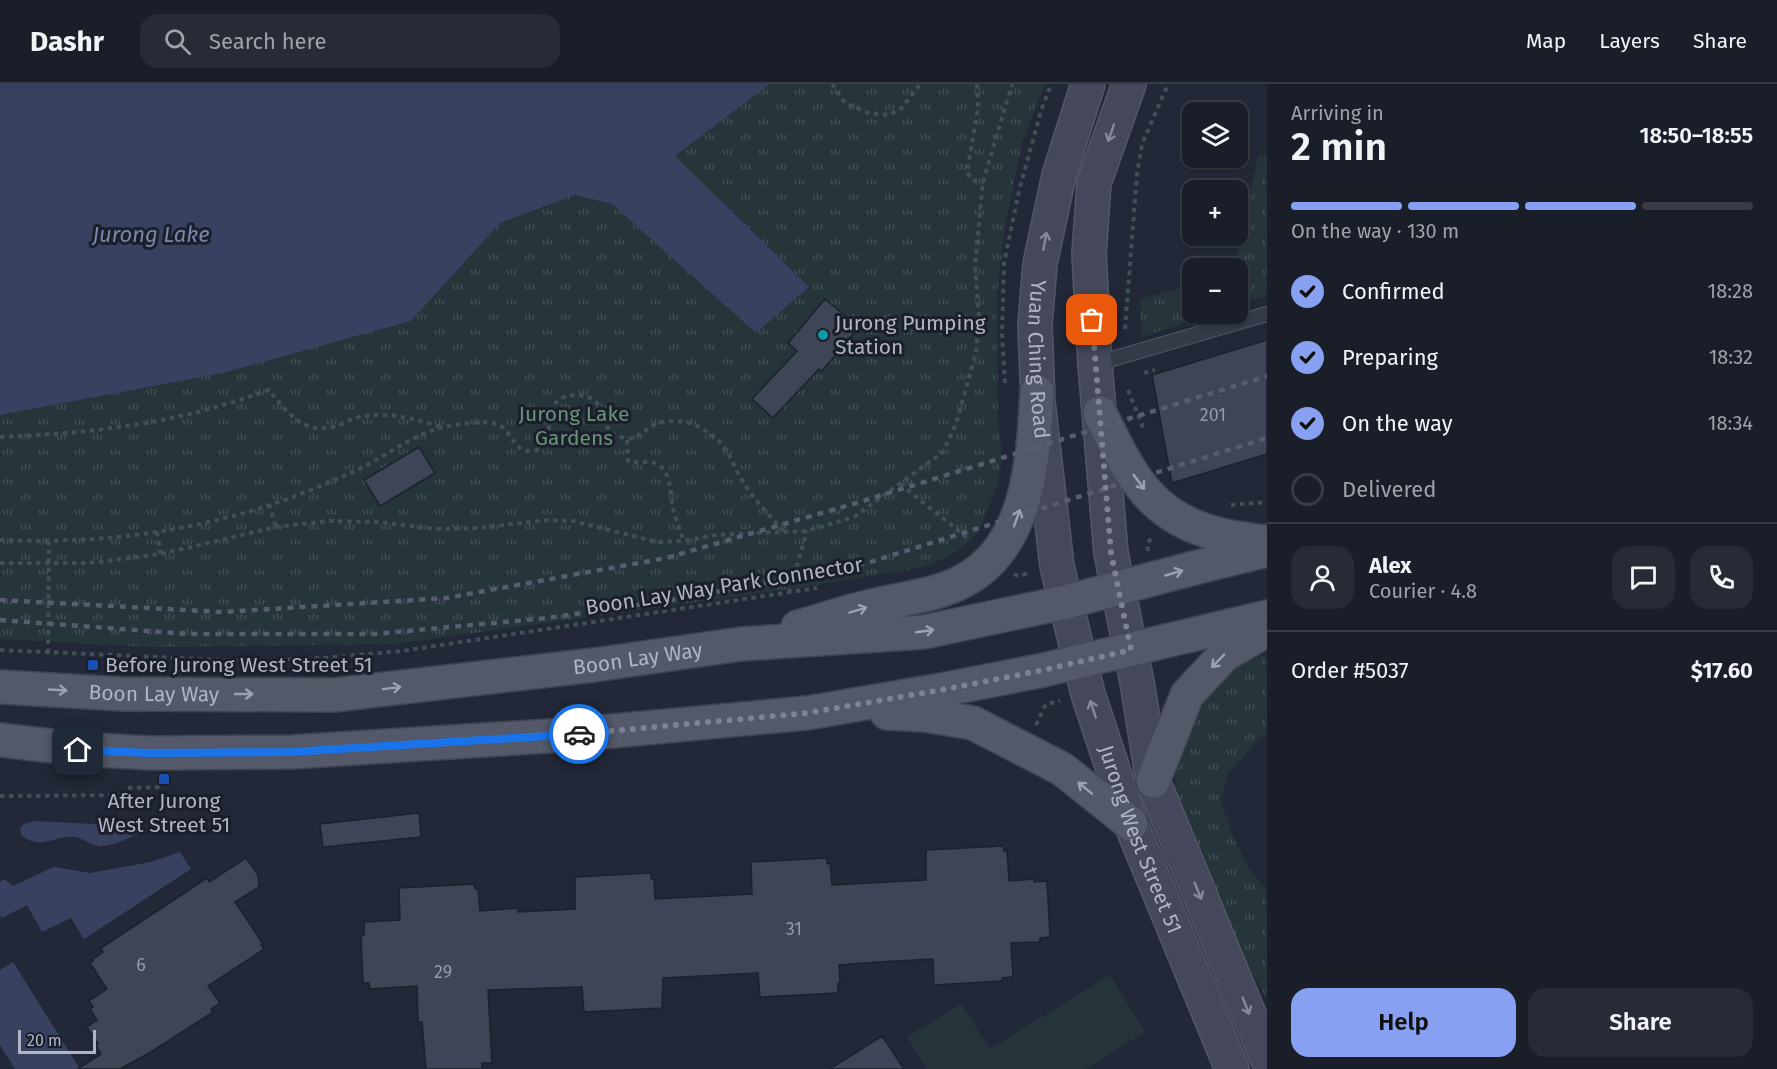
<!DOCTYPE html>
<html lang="en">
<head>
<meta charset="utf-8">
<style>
	:root { --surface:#1a1e29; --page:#272b35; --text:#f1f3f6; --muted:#9fa2a8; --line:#383c46; --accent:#88a0f1 }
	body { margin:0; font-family:"Fira Sans",sans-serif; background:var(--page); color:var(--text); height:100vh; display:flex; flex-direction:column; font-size:22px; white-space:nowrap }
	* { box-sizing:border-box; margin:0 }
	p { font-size:20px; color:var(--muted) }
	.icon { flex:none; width:33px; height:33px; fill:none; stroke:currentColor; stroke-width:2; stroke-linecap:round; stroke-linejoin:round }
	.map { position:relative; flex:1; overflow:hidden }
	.drawer { display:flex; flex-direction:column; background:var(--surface); width:510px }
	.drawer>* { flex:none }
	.controls { position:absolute; left:1182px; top:18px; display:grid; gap:12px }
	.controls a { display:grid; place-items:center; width:66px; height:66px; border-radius:12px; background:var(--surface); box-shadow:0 2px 4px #0004,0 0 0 2px var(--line); font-size:30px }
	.scale { position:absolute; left:18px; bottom:15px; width:78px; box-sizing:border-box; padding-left:6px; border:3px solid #b0b4c4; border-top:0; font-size:16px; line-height:21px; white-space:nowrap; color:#b0b4c4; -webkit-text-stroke:4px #1b1f2c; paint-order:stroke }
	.pin { position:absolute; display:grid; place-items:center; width:51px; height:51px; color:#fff; margin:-26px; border-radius:12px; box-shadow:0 3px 9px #0006 }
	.courier { position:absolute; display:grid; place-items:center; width:60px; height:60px; margin:-30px; border:4px solid #1a73e8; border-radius:50%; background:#fff; color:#222; box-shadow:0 2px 8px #0007 }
	.head em { font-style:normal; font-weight:600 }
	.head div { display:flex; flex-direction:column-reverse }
	.head { display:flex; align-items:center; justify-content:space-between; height:102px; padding:0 24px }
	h1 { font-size:39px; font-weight:600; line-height:45px }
	.bar { display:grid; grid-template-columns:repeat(4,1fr); gap:9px 6px; align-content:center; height:72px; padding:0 24px }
	.bar i { height:8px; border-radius:4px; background:var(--line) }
	.bar .selected { background:var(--accent) }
	.bar p { grid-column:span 4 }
	.line { display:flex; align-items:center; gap:15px; padding:0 24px; border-top:2px solid var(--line) }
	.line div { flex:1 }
	.round { display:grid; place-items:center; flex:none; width:63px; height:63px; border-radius:18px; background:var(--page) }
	ol { padding:0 24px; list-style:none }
	li { display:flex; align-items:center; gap:18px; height:66px }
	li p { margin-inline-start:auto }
	li .icon { padding:6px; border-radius:50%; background:var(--accent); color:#111; stroke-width:4 }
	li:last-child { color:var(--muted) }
	li i { width:33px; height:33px; border:3px solid var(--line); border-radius:50% }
	.cta { display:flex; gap:12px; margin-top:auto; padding:12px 24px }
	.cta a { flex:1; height:69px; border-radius:18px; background:var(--accent); color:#111; font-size:24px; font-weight:600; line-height:69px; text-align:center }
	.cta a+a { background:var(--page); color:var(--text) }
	header { display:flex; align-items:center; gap:36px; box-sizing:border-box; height:84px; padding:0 30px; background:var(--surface); border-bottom:2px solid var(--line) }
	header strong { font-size:28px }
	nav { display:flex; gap:33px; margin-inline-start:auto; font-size:21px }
	.search { width:420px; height:54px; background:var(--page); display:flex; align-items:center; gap:15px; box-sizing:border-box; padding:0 21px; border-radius:18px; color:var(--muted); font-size:22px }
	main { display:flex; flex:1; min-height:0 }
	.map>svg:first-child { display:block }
</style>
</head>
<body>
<header>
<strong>Dashr</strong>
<div class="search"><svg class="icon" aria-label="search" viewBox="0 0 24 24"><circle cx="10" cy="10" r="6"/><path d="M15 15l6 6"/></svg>Search here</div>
<nav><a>Map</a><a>Layers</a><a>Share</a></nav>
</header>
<main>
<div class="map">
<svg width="1267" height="985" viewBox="0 0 1267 985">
	<defs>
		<pattern id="grass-tufts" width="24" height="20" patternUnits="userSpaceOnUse" patternTransform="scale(1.5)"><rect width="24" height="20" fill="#253539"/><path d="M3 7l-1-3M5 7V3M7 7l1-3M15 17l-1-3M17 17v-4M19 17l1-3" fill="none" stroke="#425054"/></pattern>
	</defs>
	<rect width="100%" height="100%" fill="#222837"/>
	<path fill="url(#grass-tufts)" d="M770,0h275l-23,59 -16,78 -9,72 1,130 4,30 -4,31 -20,49 -16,15 -16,10 -27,10 -122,20 -401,56 -248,3 -148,-8v-224l223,-42 188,-52 89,-98 75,-28 37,9 144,128 53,-45 -135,-131z
		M1267,70v141l-29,10v-37h-4l24,-111z
		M1192,201v29h19l-69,23 -2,-38z
		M1267,570v80l-8,5 -31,35 -7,28 12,34 15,31 19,24v108l-91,-162 -2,-36 2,-30 4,-21 8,-19 17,-28v-10c21,-22 34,-30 62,-39z"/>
	<path fill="#253539" d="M1110,891l35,57 -59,37h-159l-20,-32 54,-33 29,45z"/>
	<path fill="#384260" d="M0,0h770l-95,72 134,131 -53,46 -144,-129 -37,-9 -75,28 -89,98 -188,52 -223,42z
		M35,737l98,5 5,3 1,4c-12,6 -27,14 -41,13 -8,-1 -15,-8 -22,-9 -22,-2 -35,14 -55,-2l-1,-7 4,-4z
		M180,768l11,17 -107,70 -13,-21 -29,14 -15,-27 -25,13 -2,-3v-33l4,-3 9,7 41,-19 36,6 61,-11z
		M13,878l67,107h-65l-15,-24v-75z"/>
	<path fill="#3e4557" stroke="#1d212e" stroke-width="1.5" d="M825,215l34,28 -37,44 -3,-2 -46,49 -21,-19 45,-48 -9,-8z
		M1267,256v114l-95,29 -20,-108z
		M419,363l16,26 -55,33 -16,-26z
		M419,729l2,24 -98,10 -3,-23z
		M1003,762l1,5h3l2,30 25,-2v3l13,-1 3,56 -10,1v4l-29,1 2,34 -11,1v3l-68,4 -1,-26 -56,3 -38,3 1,18h-2v10l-78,4 -2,-24 -95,5 -1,30 -78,4 -2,-25 -94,3 4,73h-10v6h-56l-4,-47h-4l-1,-36 -47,3 -1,-6h-6l-2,-47 3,-1v-13l36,-2 -1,-32 75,-4 1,5h3l2,22 38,-3v4l57,-3v-32l76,-4v6h3l1,20 97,-5 -1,-32 76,-4v6l3,-1 2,22 94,-5v-30z
		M246,774l12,17 1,12 -24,15 28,42 -2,1 3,4 -56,37 12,17 -9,6 2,3 -62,40 -31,17h-42l23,-15 -5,-9 2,-1 -11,-17 10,-7 -7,-11 3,-2 -4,-6 18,-12 -17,-26 3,-2 -1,-1 11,-8 -2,-4 106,-70 2,4z
		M882,952l22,33h-74z"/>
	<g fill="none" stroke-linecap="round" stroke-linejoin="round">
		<g stroke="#535765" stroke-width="16">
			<path id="lane" d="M1095,280l172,-50"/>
		</g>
		<g stroke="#535765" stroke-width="36">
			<g id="secondary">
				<path id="s1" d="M1088,0l-29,91 -19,89 -5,61 3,77 19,164 31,128 43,130 101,245"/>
				<path d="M1129,0l-35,99 -5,71 6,110 16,189 26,129 16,99 114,277"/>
			</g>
		</g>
		<g stroke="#3f4351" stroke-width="36">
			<g id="primary">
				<path d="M1100,329c30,61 49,105 121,122 15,4 31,5 46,7"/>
				<path d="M798,543c23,-6 46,-15 70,-20 30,-8 70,-11 97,-27 65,-36 68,-122 72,-188"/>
				<path id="s2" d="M0,603l122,7 212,1 260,-30 147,-21 183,-12 142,-30 124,-33 77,-19"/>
				<path d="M887,629l37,2 49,8 89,46 69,55"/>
				<path d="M0,656l78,9 72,4 141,-1 289,-18 227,-21 134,-23 98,-19 228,-54"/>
				<path d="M1153,697l34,-86 37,-40 43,-25"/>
			</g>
		</g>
		<path stroke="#415055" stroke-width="4" stroke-dasharray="4.5 4.5" stroke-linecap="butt" d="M832,0l13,19 23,10 21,2 13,-7 18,-24
			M977,0l1,24 -11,64 5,8 11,2
			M1125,245l12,-155 5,-30 26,-60
			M1144,289l11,-3
			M1005,299l-3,-48 2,-72 15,-72 22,-80 10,-27
			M1128,306l16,40
			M0,353c73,-3 146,-10 216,-30 18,-5 36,-11 53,-17 17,21 33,44 64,37 9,-2 17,-8 26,-10 28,-6 56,2 82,10
			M627,356l1,21c9,3 19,-1 27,2 17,7 15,31 18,46 3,11 7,21 11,32
			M900,400l70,56
			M269,420l7,23
			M1231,421l36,-3
			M157,448l4,22
			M0,456c108,5 218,-11 318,-53 14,-6 29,-12 43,-19 31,-15 57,-38 93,-43 9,-2 34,-4 42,-1 16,4 17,29 35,27 30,-2 7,-44 33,-54 16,-5 32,-1 39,15 2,7 3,17 9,22 1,0 8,3 9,3 15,6 20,-6 33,-12 13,-6 33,-5 45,2 31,16 29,32 46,58 10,16 26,31 39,47
			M1148,467l-1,-7 6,-8
			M0,479h89l72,-9 115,-27 54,-6 50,1 55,7 44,-1 69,-8 25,1 84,21 27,-1 31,-6 92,-4 47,-14 89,-65 13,-28 20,-71 3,-36 -4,-52 8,-83 29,-98
			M1014,490l4,2 12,-3
			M789,509l18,-62
			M0,566l246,11 77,-3 79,-7 415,-63
			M48,569l1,-111
			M1036,641l10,-21 14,-3
			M0,712l127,-1v-7l36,-1"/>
		<use href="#lane" stroke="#353a48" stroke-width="14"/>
		<use href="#secondary" stroke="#44485a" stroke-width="33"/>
		<use href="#primary" stroke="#535968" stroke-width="33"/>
		<path stroke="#575d6e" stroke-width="4.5" stroke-dasharray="6 6" stroke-linecap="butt" d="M0,516l222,12 224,-14 220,-40 187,-54 414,-128
			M0,536l188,14h187l172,-16 132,-19 188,-36 400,-125"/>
	</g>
	<defs><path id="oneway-shaft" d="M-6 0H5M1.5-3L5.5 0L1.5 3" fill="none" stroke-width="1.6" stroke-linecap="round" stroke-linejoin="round" transform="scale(1.5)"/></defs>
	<g stroke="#85899a">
		<use href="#oneway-shaft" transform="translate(1111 49) rotate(109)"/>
		<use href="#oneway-shaft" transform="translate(1045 157) rotate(-79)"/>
		<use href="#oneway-shaft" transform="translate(1093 625) rotate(-108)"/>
		<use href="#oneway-shaft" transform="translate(1198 807) rotate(68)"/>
		<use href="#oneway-shaft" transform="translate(1246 922) rotate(68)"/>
	</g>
	<g stroke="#9da2b2">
		<use href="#oneway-shaft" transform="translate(1139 398) rotate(53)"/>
		<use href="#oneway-shaft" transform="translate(1017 434) rotate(-70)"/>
		<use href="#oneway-shaft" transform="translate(1174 489) rotate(-16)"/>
		<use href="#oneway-shaft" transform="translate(858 526) rotate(-17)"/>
		<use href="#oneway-shaft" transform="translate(925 547) rotate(-8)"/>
		<use href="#oneway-shaft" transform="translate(1218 577) rotate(134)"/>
		<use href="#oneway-shaft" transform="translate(392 604) rotate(-7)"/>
		<use href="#oneway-shaft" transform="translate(58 606) rotate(3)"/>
		<use href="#oneway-shaft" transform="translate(244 610)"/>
		<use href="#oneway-shaft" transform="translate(1085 704) rotate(-141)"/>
	</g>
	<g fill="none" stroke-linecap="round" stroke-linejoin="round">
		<path stroke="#7e8393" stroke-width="6" stroke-dasharray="0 10.8" d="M579,650l228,-21 134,-23 98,-19 92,-21 -20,-97 -19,-233"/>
		<path stroke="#1a73e8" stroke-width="8" d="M78,666l72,3 141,-1 288,-18"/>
	</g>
	<circle fill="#0f9aa8" stroke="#1b1f2c" stroke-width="2" cx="823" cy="251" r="6"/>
	<g fill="#1a4fb4" stroke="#1b1f2c" stroke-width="2">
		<rect x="87" y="575" width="12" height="12" rx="3"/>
		<rect x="158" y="689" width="12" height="12" rx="3"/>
	</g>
	<g text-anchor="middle" stroke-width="6" stroke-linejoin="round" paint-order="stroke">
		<g font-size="18" fill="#9498a9">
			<text x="1213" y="337">201</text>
			<text x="794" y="851">31</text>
			<text x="141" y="887">6</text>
			<text x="443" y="894">29</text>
		</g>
		<g font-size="21" fill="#b0b4c4" stroke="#1b1f2c" text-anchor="start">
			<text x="835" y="246">Jurong Pumping<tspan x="835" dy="24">Station</tspan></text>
			<text x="105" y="588">Before Jurong West Street 51</text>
			<text x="164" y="724" text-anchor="middle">After Jurong<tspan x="164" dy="24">West Street 51</tspan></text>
		</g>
		<g font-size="21" fill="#b0b4c4" stroke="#1b1f2c">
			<text dy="7" stroke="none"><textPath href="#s1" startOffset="282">Yuan Ching Road</textPath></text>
			<text transform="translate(724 502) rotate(-9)" y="7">Boon Lay Way Park Connector</text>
			<text dy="7" stroke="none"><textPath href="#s2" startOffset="640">Boon Lay Way</textPath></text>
			<text dy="7" stroke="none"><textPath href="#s2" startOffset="154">Boon Lay Way</textPath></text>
			<text dy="7" stroke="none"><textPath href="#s1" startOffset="776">Jurong West Street 51</textPath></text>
		</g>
		<g font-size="21" fill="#699379" stroke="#1b1f2c">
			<text x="574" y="337">Jurong Lake<tspan x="574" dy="24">Gardens</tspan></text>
		</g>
		<g font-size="22" font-style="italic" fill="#7a86aa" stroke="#1b1f2c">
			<text x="151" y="158">Jurong Lake</text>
		</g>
	</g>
</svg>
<div class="controls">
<a><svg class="icon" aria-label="layers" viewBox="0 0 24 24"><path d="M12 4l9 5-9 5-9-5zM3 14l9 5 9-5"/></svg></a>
<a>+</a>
<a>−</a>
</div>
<div class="scale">20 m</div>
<div class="pin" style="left:1092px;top:236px;background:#ea580c"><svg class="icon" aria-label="bag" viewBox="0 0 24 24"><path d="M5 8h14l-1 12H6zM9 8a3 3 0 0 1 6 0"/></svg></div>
<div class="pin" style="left:78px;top:666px;background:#1f2937"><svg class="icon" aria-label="home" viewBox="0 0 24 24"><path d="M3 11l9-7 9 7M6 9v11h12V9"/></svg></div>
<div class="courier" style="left:579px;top:650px"><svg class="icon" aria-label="car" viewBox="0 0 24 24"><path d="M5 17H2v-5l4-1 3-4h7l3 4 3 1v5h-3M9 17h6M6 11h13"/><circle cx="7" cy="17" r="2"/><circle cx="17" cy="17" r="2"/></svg></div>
</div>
<section class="drawer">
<div class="head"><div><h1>2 min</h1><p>Arriving in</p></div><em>18:50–18:55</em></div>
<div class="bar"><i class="selected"></i><i class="selected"></i><i class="selected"></i><i></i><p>On the way · 130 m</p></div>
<ol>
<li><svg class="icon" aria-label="check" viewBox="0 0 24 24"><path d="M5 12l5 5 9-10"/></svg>Confirmed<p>18:28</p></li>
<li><svg class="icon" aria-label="check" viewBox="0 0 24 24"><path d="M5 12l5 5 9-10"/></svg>Preparing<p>18:32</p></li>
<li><svg class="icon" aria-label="check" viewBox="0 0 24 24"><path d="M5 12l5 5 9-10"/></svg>On the way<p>18:34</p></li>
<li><i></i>Delivered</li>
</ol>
<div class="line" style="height:108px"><a class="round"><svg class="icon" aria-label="person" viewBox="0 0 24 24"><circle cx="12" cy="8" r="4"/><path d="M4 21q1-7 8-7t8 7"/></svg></a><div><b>Alex</b><p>Courier · 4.8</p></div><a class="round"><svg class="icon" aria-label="chat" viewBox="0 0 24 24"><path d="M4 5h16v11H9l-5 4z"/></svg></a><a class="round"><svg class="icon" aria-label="phone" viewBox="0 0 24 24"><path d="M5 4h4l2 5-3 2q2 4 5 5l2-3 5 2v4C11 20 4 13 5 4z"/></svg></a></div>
<div class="line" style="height:78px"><div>Order #5037</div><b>$17.60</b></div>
<div class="cta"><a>Help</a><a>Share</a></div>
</section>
</main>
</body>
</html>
